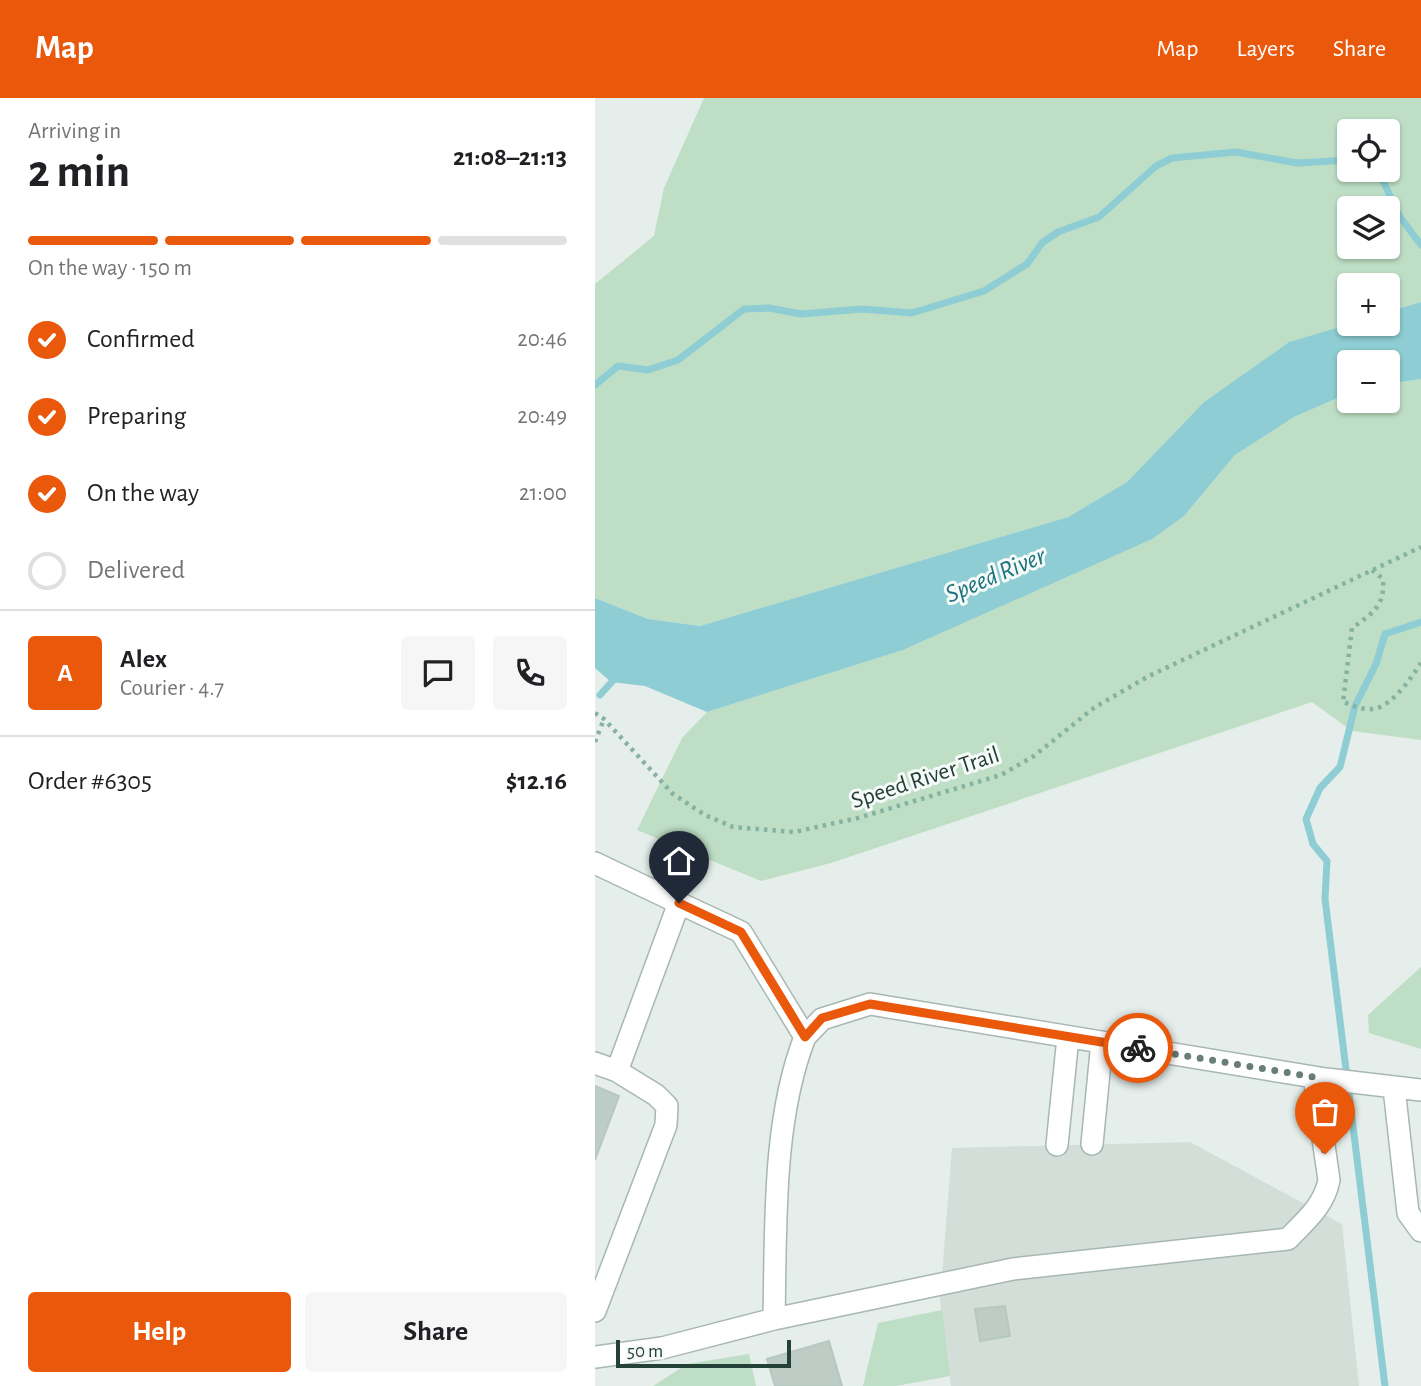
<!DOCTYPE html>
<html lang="en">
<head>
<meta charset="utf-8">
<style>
	:root { --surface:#fff; --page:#f6f6f6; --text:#202124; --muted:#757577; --line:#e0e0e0; --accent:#ea580c }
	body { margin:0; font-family:"Alegreya Sans",sans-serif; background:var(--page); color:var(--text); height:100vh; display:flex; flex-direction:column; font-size:26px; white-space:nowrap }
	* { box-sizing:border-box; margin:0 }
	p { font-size:23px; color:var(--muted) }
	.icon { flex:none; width:38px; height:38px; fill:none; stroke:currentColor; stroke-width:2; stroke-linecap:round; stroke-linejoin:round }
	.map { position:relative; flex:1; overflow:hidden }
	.side { display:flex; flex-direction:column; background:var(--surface); width:595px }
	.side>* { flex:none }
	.controls { position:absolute; left:742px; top:21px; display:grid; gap:14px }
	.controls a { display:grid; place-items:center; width:63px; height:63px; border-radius:7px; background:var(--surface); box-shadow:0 2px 5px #0004; font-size:35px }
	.scale { position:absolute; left:21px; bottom:18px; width:175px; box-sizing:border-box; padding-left:7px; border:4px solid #244137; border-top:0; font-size:19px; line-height:24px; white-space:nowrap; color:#244137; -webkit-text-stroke:5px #f6faf8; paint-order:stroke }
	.pin { position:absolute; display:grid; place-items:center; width:60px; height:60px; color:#fff; margin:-72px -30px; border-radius:50% 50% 50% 0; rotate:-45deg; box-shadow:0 0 7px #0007 }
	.pin .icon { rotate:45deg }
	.courier { position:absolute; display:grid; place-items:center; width:70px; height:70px; margin:-35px; border:5px solid #ea580c; border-radius:50%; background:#fff; color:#222; box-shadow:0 2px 9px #0007 }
	.overview em { font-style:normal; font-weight:700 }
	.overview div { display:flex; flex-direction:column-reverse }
	.overview { display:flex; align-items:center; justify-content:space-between; height:119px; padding:0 28px }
	h1 { font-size:46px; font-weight:700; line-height:52px }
	.bar { display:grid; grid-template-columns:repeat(4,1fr); gap:10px 7px; align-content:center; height:84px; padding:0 28px }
	.bar i { height:9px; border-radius:5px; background:var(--line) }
	.bar .active { background:var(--accent) }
	.bar p { grid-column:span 4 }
	.line { display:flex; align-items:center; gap:18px; padding:0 28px; border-top:2px solid var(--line) }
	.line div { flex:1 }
	.round { display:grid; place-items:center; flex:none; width:74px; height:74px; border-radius:7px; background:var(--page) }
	ol { padding:0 28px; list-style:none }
	li { display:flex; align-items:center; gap:21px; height:77px }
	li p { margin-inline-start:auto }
	li .icon { padding:7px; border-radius:50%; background:var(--accent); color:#fff; stroke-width:4 }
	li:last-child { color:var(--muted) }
	li i { width:38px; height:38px; border:4px solid var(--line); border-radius:50% }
	.button { display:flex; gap:14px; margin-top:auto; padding:14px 28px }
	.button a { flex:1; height:80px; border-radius:7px; background:var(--accent); color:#fff; font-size:28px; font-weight:700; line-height:80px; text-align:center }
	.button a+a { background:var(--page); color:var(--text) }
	header { display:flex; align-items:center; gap:42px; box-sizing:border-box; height:98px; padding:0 35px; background:var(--accent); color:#fff }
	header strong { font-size:33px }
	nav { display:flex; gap:38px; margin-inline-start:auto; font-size:24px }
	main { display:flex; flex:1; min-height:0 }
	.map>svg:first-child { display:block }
</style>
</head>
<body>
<header>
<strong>Map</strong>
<nav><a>Map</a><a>Layers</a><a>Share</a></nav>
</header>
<main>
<section class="side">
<div class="overview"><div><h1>2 min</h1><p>Arriving in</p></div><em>21:08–21:13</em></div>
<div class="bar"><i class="active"></i><i class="active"></i><i class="active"></i><i></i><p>On the way · 150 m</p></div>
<ol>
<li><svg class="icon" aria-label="check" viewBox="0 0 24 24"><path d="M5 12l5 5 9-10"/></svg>Confirmed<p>20:46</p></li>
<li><svg class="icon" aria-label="check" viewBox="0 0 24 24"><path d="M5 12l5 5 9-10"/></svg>Preparing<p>20:49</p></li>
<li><svg class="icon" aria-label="check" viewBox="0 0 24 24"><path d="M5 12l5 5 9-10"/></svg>On the way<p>21:00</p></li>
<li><i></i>Delivered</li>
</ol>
<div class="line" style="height:126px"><b class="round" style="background:var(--accent);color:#fff">A</b><div><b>Alex</b><p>Courier · 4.7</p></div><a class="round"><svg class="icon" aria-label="chat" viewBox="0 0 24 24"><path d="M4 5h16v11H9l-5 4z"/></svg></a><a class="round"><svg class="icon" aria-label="phone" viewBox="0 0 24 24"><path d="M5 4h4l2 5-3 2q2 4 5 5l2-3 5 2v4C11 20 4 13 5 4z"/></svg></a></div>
<div class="line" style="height:91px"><div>Order #6305</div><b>$12.16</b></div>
<div class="button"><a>Help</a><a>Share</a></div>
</section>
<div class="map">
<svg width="826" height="1288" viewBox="0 0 826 1288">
	<rect width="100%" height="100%" fill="#e5eeea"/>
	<path fill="#d3ded9" d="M595,1044l152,82 17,162h-408l-11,-85 12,-153z"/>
	<path fill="#bedfc5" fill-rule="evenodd" d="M109,0h717v204l-33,10v-27h-39v39l-60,18 -85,60 -77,80 -59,35 -368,109 -52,-7 -53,-21v-314l59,-48 10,-48zM754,33h39v39h-39zM754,110h39v39h-39z
		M826,281v361l-69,-9 -40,-29 -481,161 -70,18 -124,-51 45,-92 25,-26 196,-62 248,-111 33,-23 51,-61 59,-38 55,-24v8h39v-17z
		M826,869v82l-52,-16 -1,-18z
		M347,1212l8,66 -54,10h-33l15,-63z
		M154,1256l7,32h-103l34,-22z"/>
	<path fill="#8dcdd3" d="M826,204v77l-33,5v-22h-39v31l-55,24 -59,38 -51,61 -32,23 -249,111 -196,62 -62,-26 -34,-4 -16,-14v-70l53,21 52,7 368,-109 59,-35 77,-80 85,-60 60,-18h39v-12z"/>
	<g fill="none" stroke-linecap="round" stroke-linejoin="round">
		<path stroke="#8dcdd3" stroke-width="7" d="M779,72l8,9 18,38 21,28
			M0,287l23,-19 30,4 30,-10 66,-51 25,-1 32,6 61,-5 50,4 72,-22 43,-27 15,-21 16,-11 41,-15 57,-51 16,-8 64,-6 61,11 52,-3
			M5,597l18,-20
			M790,1288l-60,-487 2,-38 -14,-17 -7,-25 14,-31 20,-21 15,-61 21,-42 9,-30 36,-12"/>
	</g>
	<path fill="#bdccc5" stroke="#b7c8c0" stroke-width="2" d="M0,988l24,10 -24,64z
		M410,1208l5,30 -30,5 -5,-32z
		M234,1243l13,45h-67l-8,-27z"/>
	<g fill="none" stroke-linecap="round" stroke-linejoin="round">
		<g stroke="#a7b7b1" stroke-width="24">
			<path id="minor" d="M0,765l84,40 -62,168 -22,-8
				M84,805l62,29 64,105c-33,84 -29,192 -31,282
				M210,939l17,-18 48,-15 456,75 95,11
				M799,990l14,125 13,18
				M497,1046l10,-102
				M462,1047l11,-108
				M0,1213l71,-186 1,-19 -11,-11 -39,-24
				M0,1259l67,-9 112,-29 239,-50 275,-30c18,-19 36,-33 41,-59l-15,-103"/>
		</g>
		<path stroke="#85b2a1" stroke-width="4.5" stroke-dasharray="3.5 5" stroke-linecap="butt" d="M777,472l11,9c2,27 -10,34 -31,49l-9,74c9,3 19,8 29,7 19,-1 39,-31 49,-46
			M0,615l9,6 69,75 32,21 28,12 61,5 64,-14 143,-43 33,-19 61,-49 54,-31 272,-129
			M0,644l9,-23"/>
		<use href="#minor" stroke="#fff" stroke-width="21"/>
	</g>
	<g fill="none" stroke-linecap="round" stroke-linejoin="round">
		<path stroke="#687e76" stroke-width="7" stroke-dasharray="0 12.6" d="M543,950l176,29 11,77"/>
		<path stroke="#ea580c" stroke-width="9" d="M84,805l62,29 64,105 17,-19 48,-14 268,44"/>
	</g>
	<g text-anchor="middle" stroke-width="6" stroke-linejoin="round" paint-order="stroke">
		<g font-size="24" fill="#244137" stroke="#f6faf8">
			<text transform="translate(330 679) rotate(-18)" y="8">Speed River Trail</text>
		</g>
		<g font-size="26" font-style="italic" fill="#1c747e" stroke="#f6faf8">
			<text transform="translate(400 476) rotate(-23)" y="9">Speed River</text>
		</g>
	</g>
</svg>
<div class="controls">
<a><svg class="icon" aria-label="locate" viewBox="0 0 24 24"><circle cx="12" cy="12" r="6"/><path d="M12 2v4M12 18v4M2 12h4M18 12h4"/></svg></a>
<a><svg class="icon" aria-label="layers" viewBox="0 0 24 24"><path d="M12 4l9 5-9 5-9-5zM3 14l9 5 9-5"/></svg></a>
<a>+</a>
<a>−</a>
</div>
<div class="scale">50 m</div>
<div class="pin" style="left:730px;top:1056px;background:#ea580c"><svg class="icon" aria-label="bag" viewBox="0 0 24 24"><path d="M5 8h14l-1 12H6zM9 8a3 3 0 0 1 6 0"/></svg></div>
<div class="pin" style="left:84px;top:805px;background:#1f2937"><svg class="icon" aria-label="home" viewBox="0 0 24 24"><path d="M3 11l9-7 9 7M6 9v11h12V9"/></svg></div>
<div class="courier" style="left:543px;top:950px"><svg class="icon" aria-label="bike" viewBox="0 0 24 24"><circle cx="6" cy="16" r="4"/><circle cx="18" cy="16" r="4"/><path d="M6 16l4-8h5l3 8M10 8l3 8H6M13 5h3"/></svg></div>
</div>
</main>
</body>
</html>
